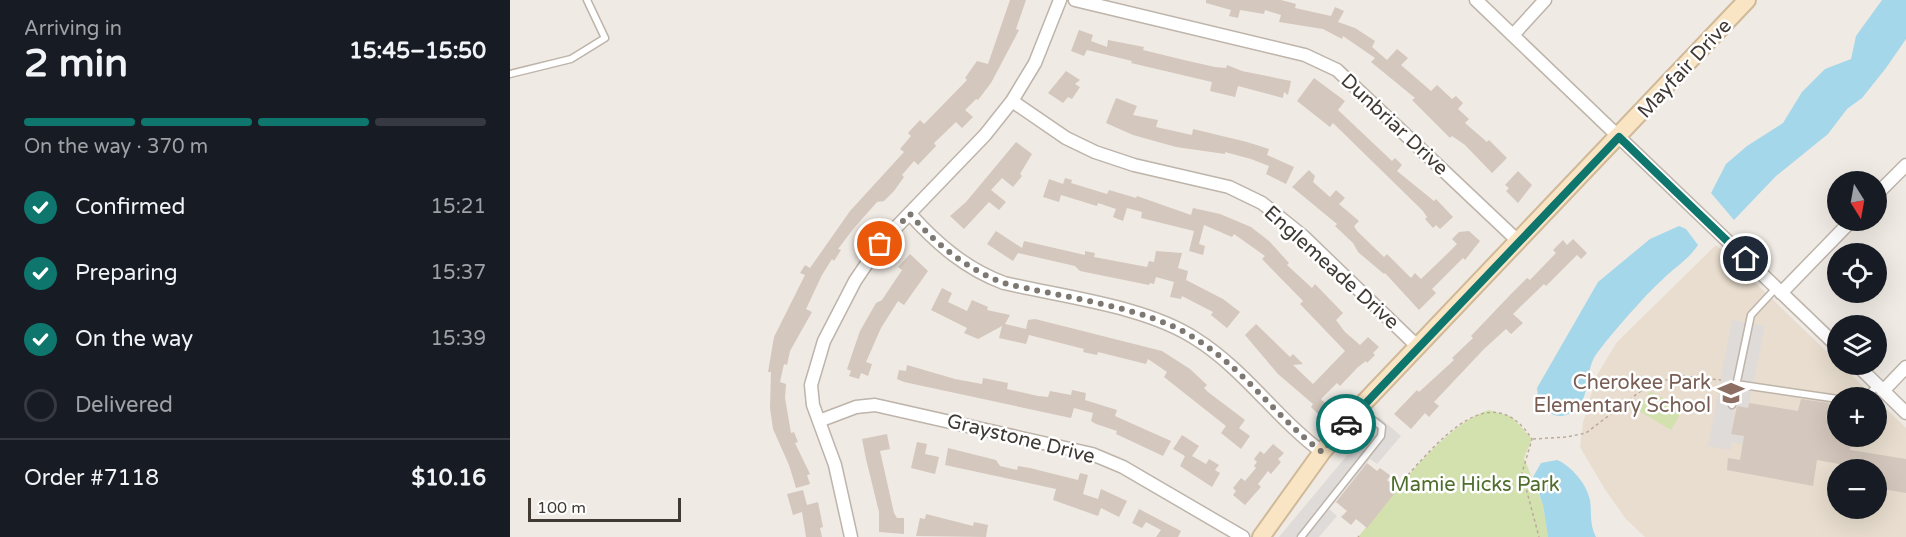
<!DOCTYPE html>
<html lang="en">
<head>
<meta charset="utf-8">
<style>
	:root { --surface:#171b24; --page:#242831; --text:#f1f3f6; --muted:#9ea1a6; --line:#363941; --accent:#0f766e }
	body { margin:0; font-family:"Varela Round",sans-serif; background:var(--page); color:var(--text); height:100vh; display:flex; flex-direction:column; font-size:22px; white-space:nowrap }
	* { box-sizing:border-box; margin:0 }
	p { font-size:20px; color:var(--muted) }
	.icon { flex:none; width:33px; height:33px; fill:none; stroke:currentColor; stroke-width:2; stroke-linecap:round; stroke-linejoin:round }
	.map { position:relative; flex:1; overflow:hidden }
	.side { display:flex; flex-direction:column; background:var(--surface); width:510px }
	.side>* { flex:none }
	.needle { width:39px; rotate:169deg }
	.buttons { position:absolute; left:1317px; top:171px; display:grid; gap:12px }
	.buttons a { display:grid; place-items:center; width:60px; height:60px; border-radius:50%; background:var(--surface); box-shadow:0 6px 24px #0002; font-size:30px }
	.scale { position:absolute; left:18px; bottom:15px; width:153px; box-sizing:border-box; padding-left:6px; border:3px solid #413a34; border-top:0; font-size:16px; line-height:21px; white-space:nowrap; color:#413a34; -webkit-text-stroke:4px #fff; paint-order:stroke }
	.pin { position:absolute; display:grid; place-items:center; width:51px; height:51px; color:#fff; margin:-26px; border:3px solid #fff; border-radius:50%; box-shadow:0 2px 6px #0007 }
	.courier { position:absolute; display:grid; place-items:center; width:60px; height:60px; margin:-30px; border:4px solid #0f766e; border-radius:50%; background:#fff; color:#222; box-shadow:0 2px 8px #0007 }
	.headline em { font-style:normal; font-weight:700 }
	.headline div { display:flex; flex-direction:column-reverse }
	.headline { display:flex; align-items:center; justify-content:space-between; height:102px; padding:0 24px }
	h1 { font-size:39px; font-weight:700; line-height:45px }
	.bar { display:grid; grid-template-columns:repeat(4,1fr); gap:9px 6px; align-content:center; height:72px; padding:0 24px }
	.bar i { height:8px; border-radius:4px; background:var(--line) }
	.bar .current { background:var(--accent) }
	.bar p { grid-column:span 4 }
	.line { display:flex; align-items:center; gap:15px; padding:0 24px; border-top:2px solid var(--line) }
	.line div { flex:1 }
	ol { padding:0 24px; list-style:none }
	li { display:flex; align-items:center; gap:18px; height:66px }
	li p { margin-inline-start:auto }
	li .icon { padding:6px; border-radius:50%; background:var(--accent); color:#fff; stroke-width:4 }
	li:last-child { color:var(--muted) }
	li i { width:33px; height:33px; border:3px solid var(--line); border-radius:50% }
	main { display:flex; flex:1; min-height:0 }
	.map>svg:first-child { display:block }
</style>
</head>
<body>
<main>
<section class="side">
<div class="headline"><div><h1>2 min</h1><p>Arriving in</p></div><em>15:45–15:50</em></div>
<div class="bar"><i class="current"></i><i class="current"></i><i class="current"></i><i></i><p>On the way · 370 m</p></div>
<ol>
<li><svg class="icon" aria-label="check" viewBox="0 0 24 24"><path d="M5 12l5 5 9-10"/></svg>Confirmed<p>15:21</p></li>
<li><svg class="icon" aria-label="check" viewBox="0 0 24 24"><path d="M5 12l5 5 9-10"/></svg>Preparing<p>15:37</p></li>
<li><svg class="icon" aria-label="check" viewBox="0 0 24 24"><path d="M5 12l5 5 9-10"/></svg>On the way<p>15:39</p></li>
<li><i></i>Delivered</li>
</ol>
<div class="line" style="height:78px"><div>Order #7118</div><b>$10.16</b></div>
</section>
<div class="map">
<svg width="1396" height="537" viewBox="0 0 1396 537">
	<rect width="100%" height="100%" fill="#f0eae4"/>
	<path fill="#e8ddce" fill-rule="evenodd" d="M1206,245l158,152 -36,1v38h38l1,-36 29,28v109h-261l-19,-18 -20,-28 -26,-44 3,-24 14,-48 20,-33zM1328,470h38v38h-38z"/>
	<path fill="#d3e1af" d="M1140,391l33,18 -12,21 -32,-19z
		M979,410l23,7 20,22 -8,19 19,47 5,32h-190c32,-38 84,-112 131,-127z"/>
	<path fill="#dedbd9" d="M1222,320l33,6 -17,82 -13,-2 -4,28 13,2 -2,8 -10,-2 -2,8 -22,-4z
		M869,417l22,19 -24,28 -7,-5 -41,50 8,7 -18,21h-40z"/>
	<path fill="#a4d7e9" d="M1372,0h24v39l-20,29 -24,30 -15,11 -19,25 -52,42 -42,44 -23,-27 15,-29 21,-18 36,-23 19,-31 23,-23 26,-10 5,-23z
		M1169,226l7,3 12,16c-10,15 -23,22 -36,35 -14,12 -62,66 -69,80 -8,17 -3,45 -24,54 -11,5 -20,-1 -30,-6l-2,-20 61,-106 52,-43z
		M1047,460c15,6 30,25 33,40 2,13 -1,23 6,37h-48l-5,-32 -10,-28 8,-14z"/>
	<path fill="#d4c7bd" d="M500,0h16l-10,29 3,1 -28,53 -13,17 -2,-1 -11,11 8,7 -11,11 -6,-6 -22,21 2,3 -18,19 -4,-4 -12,14 2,2 -10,14 -10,10 -7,1 -23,26 -16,21 3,1 -7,11 -2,-2 -10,16 -16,34 6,3 -22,39 -3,14 -3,-1 -4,18 6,2 -1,14 6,35 3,-1 4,10 -3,1 15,31 -3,1 3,9 -14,4 -7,-23 -16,-36 -3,-21 1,-36h-3l6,-35 31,-62 -5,-2 5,-8 5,3 40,-57 54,-59 -4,-3 11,-13 -3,-3 12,-13 4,4 7,-7 36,-37 -2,-2 12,-17 11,3z
		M696,0h75l15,4 -1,4 36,8 4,-9 9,4 -6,11 17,6 20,13 -3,6 15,13 10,-11 11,9 -7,7 30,26 6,-6 15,14 4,-3 7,7 -5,6 11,10 -4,4 22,19 2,-2 18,18 -15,15 -27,-28 -13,-9 -2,2 -38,-38 3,-2 -44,-36 4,-4 -32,-22 -1,3 -19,-10 -44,-7 2,-7 -16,-5 -1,4 -24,-4 -2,8 -9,-2 2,-6 -25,-7z
		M569,30l14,5 -2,6 16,6 1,-7 36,7 -1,3 41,10 31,7 11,1 1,-3 15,6 49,10 -3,14 -4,-3 -1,6 -45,-12 -3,11 -25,-6 2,-9 -81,-19 1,-2 -45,-11 -3,6 -13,-5z
		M556,71l14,9 -5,4 5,3 -8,12 -4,-2 -5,6 -15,-10z
		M804,78l31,23 -7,9 54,51 3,-3 7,7 -5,6 37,30 2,-2 17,18 -13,12 -4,-4 -3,3 -8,-9 2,-2 -4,-6 -90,-88 -3,4 -33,-26z
		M606,98l21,8 -4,9 25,5 -2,7 36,8 1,-6 54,13 22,7 -2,6 27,12 -8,17 -20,-10 3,-8 -18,-7 -26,-7v2l-49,-7 -43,-12 -27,-12z
		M506,142l16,12 -12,20 2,2 -9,11 -11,-9 -11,12 15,12 -7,8 -10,-8 -25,27 -14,-13 16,-14z
		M799,170l6,6 -2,6 17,15 6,-7 9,8 -6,6 20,17 -5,5 3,5 27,26 3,-3 24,24 4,-5 6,6 24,-23 12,-12 -5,-5 7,-7 10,-1 11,10 -15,19 -2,-2 -31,31 4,4 -17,17 -34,-37 -1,1 -26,-22 -5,-9 -18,-17 2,-2 -45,-37z
		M1008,171l14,14 -14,18 -12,-12 3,-3 -4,-3z
		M555,178l7,2 -1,3 36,11 2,-4 27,8 1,-2 54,19 2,-7 27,6 31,13 18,14 20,22 -2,2 25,23 3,-4 28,29 -7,7 9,12 15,13 8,-8 11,10 -6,6 2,2 -8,8 -1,-2 -8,6 -18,19 -3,-3 -16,16 7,7 -9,9 -8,-8 2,-3 -35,-30 -33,-39 11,-11 34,33 3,-3 10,10 -10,1 20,19 32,-33 -45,-47 3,-3 -41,-42 3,-3 -31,-22 -2,3 -28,-12 -5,19 6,2 -2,9 -14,-4 5,-20 -53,-13 1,-6 -15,-4 -4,13 -10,-4 3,-8 -18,-6 -1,3 -36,-11 -2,7 -16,-5 6,-18 14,5z
		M486,231l26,17 2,-7 61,14v-4l10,2 -1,4 53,10 2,-6 5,1 2,-11 26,2 -4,15 10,3 -2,9 37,19 17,13 -13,16 -16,-13 2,-3 -31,-16 -1,3 -11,-2 4,-15 -18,-5 -2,7 -4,-1 -1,2 -69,-14 -5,-5 -57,-13 -5,8 -26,-17z
		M1063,239l14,14 -6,6 -4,-4 -31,31 -2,-2 -24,23 -7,7 10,9 -12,11 -5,-5 -22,20 -50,53 5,4 -10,11 -4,-4 -14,16 -17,-15 23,-24 2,2 35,-32 -2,-2 21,-20 -2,-2 41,-43 15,-15 3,2 26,-27 -3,-3 10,-10 4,5z
		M400,254l18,17 -24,34 -6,-4 -17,27 -15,34 6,2 -4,12 -7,-3 -2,6 -10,-3 2,-5 -4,-2 13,-38 16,-28 6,-3 20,-30 -4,-3z
		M432,288l10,5 -4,9 19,9 5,-11 16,7 -1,3 23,5 -5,9 21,5 2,-9 7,-1 127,32 28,18 17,16 -3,3 4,4 37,28 -6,8 11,8 -9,13 -20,-16 5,-7 -62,-49 3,-5 -19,-13 -2,5 -48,-12 -1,3 -14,-3 1,-3 -55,-14 -3,9 -27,-6 3,-12 -24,13 -14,-6 3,-5 -36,-18z
		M397,365l48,14 27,5 1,-6 25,5 -1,6 31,7 10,1 2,-6 21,4 1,-5 14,3 -1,7 32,10 -2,6 56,25 -8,15 -47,-22 1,-3 -21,-7 -5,-3 2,-8 -19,-5 -3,10 -167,-36 -7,-3 2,-9 7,1z
		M1291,399l28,4 -3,15 12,2v16h14l-2,14 56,9v34l-30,-5v-18h-32l1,-5 -28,-5 -4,26 -86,-16 1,-12 12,2 4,-24 -13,-2 6,-28 11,2 1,-5 49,8z
		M377,434l3,15 -10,2 14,62 3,5h7v16l-25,-2v-20l-13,-53 -4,-20z
		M672,435l17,11 -7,10 14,8 3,-5 10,6 -4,5 5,3 -8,14 -32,-21 5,-10 -12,-7z
		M407,442l10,2 -2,10 14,3 -4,17 -24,-6z
		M763,444l11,9 -6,6 3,3 -10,12 -3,-3 -10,13 3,3 -16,18 -12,-10 3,-4 -3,-3 8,-10 4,3 11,-13 -2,-2 3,-4 -3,-3 6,-8 4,3z
		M438,448l48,12 4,6 17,4 1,-4 12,2 48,12 2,-7 8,2 -5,19 15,5 3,-10 26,12 -8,16 -18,-9 -3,8 -45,-16 3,-11 -111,-24z
		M857,463l10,8 3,-3 11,8 -4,4 11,9 -31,39 -11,-9 -5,6 -10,-8 6,-6 -11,-9z
		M293,490l4,15 11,-3 5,25 -3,1 2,9h-16l-4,-25 -9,3 -6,-21z
		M629,509l42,22 -3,6h-22l5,-7 -15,-8 -4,6 -10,-5z
		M416,514l47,12 1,-4 14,3 -2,12 -70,-1 4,-18 5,1z"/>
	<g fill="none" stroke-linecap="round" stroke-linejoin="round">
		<g stroke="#bdb4aa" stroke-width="9">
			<path id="lane" d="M0,74l61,-15 34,-21 -18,-38
				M1226,384l102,15
				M1356,398l11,-13
				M1222,405l19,-90 25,-27
				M791,537l80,-101 1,-9 -23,-18"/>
		</g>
		<g stroke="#bdb4aa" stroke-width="15">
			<path id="street" d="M565,0l230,55 32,15 182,172
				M966,0l362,347
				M1003,35l32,-35
				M502,101l54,37 29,14 39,13 95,22 33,16 41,33 114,110
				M1366,195l30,-30
				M400,214c27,30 56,55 94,69 59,14 142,23 192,56 48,30 81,80 126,113
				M1271,293l71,-73
				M1346,364l50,49
				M1373,391l23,-24
				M309,421l37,-14 19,-2 217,49 31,13 120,70
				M341,537l-16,-72 -22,-60 -2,-20 13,-44 31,-60 25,-37 105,-109 27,-34 23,-38 25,-63"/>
		</g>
		<g stroke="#cfb999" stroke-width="20">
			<path id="secondary" d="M751,537l61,-85 37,-44 388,-408"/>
		</g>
		<path stroke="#bbaa9a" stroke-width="1.5" stroke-dasharray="3 3" stroke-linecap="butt" d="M1023,439l34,-2 19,-4 64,-49 32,-8 39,4
			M894,479c33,-35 86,-105 128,-40l-10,34 17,64
			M848,537l1,-1"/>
		<use href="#lane" stroke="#fff" stroke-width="6"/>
		<use href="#street" stroke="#fff" stroke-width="12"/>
		<use href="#secondary" stroke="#f9e4c4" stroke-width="16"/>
	</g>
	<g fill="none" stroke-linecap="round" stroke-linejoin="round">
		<path stroke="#7e7872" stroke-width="6" stroke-dasharray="0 10.8" d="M370,244l30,-30c26,30 56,55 94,69 59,15 142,23 192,56 48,30 81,79 126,113l24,-28"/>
		<path stroke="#0f766e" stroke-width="8" d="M836,424l273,-287 127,122"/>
	</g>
	<defs>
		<g id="school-bare" transform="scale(2.07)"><path d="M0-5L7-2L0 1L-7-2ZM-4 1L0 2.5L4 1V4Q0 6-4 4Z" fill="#8d6e63" stroke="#fff" stroke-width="2.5" paint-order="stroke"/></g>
	</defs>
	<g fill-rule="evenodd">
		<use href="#school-bare" x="1221" y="393"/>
	</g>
	<g text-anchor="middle" stroke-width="5" stroke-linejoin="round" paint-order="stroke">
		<g font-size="20" fill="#413a34" stroke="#fff">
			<text transform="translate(1174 68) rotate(-47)" y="7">Mayfair Drive</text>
			<text transform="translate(885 124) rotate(43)" y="7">Dunbriar Drive</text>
			<text transform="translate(822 267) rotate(42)" y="7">Englemeade Drive</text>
			<text transform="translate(511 438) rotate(14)" y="7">Graystone Drive</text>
		</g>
		<g font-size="20" fill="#785e54" stroke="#fff" text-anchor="end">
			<text x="1201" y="389">Cherokee Park<tspan x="1201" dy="23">Elementary School</tspan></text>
		</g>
		<g font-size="20" fill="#4f6d2d" stroke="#fff">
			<text x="965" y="491">Mamie Hicks Park</text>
		</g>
	</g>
</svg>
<div class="buttons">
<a><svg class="needle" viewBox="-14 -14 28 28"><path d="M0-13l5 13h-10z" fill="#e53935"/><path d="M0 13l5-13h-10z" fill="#9ea1a6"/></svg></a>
<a><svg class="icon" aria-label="locate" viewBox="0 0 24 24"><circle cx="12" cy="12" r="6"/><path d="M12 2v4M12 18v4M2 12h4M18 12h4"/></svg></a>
<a><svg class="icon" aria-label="layers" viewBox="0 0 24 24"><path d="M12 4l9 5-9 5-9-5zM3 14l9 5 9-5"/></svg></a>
<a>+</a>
<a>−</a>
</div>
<div class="scale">100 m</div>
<div class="pin" style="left:370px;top:244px;background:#ea580c"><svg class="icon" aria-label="bag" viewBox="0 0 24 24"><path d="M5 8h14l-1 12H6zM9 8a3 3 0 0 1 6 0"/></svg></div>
<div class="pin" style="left:1236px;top:259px;background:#1f2937"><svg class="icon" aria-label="home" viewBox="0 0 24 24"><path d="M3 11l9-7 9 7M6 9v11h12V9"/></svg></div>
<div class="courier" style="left:836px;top:424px"><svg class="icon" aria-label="car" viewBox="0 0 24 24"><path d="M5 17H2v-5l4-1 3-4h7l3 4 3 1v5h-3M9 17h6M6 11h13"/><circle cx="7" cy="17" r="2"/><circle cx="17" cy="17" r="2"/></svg></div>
</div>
</main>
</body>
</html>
